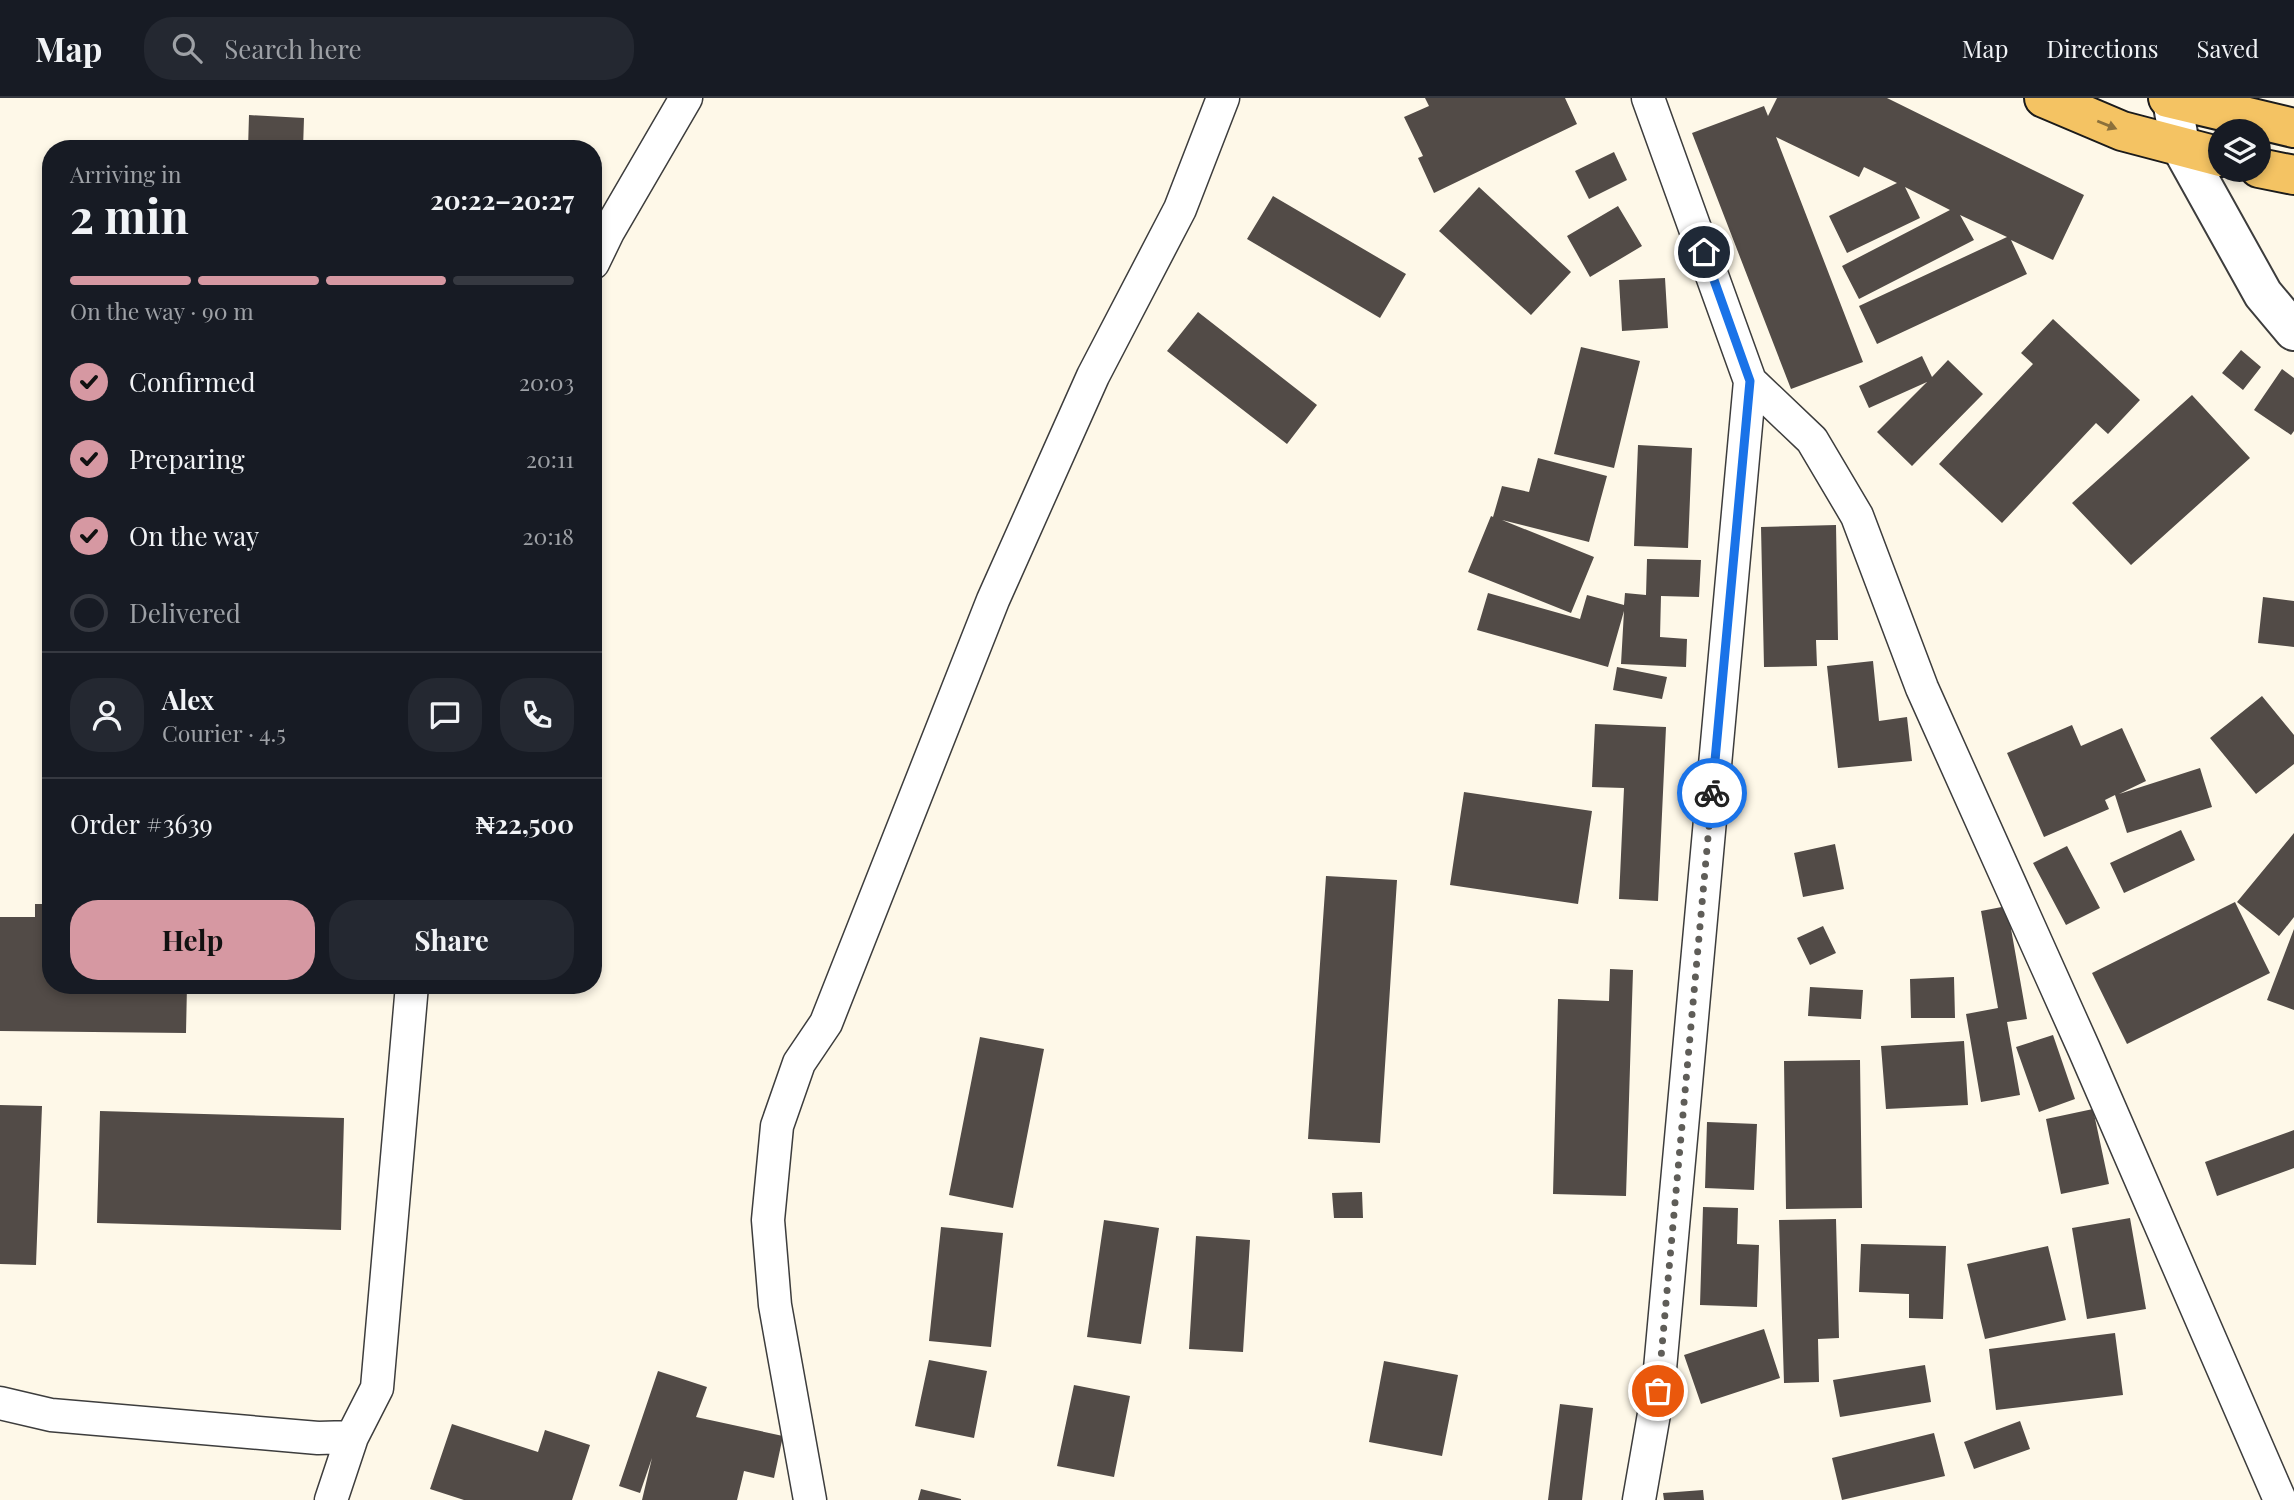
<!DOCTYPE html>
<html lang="en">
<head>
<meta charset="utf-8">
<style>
	:root { --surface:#171b24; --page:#242831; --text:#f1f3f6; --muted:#9ea1a6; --line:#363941; --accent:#d698a2 }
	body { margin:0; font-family:"Playfair Display",serif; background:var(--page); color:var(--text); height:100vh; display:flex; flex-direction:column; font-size:26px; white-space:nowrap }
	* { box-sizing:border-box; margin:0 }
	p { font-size:23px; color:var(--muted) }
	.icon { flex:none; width:38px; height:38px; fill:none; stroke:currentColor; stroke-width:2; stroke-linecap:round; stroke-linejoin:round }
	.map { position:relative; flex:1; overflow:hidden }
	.drawer { position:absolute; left:42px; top:42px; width:560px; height:854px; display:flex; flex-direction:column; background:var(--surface); border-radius:28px; box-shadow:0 4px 10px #0003 }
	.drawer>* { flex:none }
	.buttons { position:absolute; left:2208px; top:21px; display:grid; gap:14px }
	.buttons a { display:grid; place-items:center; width:63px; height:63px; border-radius:50%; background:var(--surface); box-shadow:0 4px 10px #0003; font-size:35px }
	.pin { position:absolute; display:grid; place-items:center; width:60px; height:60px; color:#fff; margin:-30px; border:4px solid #fff; border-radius:50%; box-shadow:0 2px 7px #0007 }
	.courier { position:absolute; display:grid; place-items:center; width:70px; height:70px; margin:-35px; border:5px solid #1a73e8; border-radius:50%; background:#fff; color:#222; box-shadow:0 2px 9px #0007 }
	.summary em { font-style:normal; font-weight:700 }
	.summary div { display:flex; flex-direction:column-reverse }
	.summary { display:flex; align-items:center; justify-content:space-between; height:119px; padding:0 28px }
	h1 { font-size:46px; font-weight:700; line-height:52px }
	.bar { display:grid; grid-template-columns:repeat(4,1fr); gap:10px 7px; align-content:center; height:84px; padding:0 28px }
	.bar i { height:9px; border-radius:5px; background:var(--line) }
	.bar .current { background:var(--accent) }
	.bar p { grid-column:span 4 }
	.line { display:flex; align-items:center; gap:18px; padding:0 28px; border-top:2px solid var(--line) }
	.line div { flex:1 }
	.round { display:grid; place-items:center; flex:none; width:74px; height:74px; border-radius:28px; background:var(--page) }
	ol { padding:0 28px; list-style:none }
	li { display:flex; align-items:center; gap:21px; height:77px }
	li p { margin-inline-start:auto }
	li .icon { padding:7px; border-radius:50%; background:var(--accent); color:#111; stroke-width:4 }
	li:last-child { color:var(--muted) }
	li i { width:38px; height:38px; border:4px solid var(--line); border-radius:50% }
	.action { display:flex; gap:14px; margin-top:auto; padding:14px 28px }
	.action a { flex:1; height:80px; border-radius:28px; background:var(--accent); color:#111; font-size:28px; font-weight:700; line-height:80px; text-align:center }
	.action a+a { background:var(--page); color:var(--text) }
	header { display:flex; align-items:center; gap:42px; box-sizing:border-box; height:98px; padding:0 35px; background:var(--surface); border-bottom:2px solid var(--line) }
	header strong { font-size:33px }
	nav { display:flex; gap:38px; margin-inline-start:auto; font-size:24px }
	.search { width:490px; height:63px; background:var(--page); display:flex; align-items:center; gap:18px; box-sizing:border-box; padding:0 24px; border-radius:28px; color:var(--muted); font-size:26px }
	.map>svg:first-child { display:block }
</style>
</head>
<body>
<header>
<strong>Map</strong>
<div class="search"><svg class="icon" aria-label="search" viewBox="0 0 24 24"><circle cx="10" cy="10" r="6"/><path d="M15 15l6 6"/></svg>Search here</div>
<nav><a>Map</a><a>Directions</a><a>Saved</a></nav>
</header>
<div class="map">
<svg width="2294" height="1402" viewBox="0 0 2294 1402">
	<rect width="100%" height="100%" fill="#fef8e8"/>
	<path fill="#524b47" d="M1425,0h140l12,26 -143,69 -16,-35 5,-2 -19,-39 25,-11z
		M1777,0h110l197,97 -31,65 -42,-20 16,34 -150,70 -18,-38 148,-69 -47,-22 14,25 -115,59 -17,-33 108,-56 -45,-23 15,31 -73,35 -18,-37 68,-33 -33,-16 -5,10 -83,-40 87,225 -72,27 -99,-256 72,-27 4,10z
		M249,17l55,3 -1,31h-55z
		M1614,54l13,28 -38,19 -14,-28z
		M1479,89l92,85 -40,43 -92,-84z
		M1273,98l133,78 -26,44 -133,-79z
		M1618,108l24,40 -52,31 -23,-41z
		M1665,180l3,50 -46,3 -3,-51z
		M1198,214l119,93 -30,39 -120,-93z
		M2053,221l87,81 -32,34 -12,-11 -94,100 -63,-59 94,-100 -12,-11z
		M1581,249l59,14 -26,107 -60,-14z
		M2241,252l20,17 -18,23 -21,-17z
		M1922,258l10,21 16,-17 35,34 -71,72 -35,-34 50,-50 -58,26 -10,-22z
		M2282,271l12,9v53l-3,4 -37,-25z
		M2192,297l58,63 -119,107 -59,-62z
		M1638,347l54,3 -4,100 -54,-2z
		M1538,360l69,18 -18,66 -87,-22 92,37 -23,56 -103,-41 23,-56 2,1 9,-31 27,6z
		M1836,427l2,115h-22l1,26 -53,1 -3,-140z
		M1647,461l54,1 -2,37 -38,-1 -1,41 27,2 -1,28 -65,-3 3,-53 -16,56 -131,-37 11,-37 92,26 7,-24 37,10 1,-12 21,2z
		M2263,499l31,4v46l-36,-4z
		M1873,563l6,60 28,-4 5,44 -74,7 -11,-102z
		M1617,569l50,10 -5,22 -49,-9z
		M2262,598l32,39v29l-38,30 -46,-56z
		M1595,626l71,3 -8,174 -39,-2 5,-111 -32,-1z
		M2072,627l9,21 41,-18 24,53 -27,13 81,-26 12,39 -85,26 -12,-38 -10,5 4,9 -65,28 -37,-84z
		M1464,694l128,19 -14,93 -128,-19z
		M2181,732l14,30 -71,33 -14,-30z
		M2294,735v84l-15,19 -42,-34z
		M1835,746l9,45 -41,8 -9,-44z
		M2067,748l33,62 -34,17 -33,-62z
		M1326,778l71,4 -17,263 -72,-4z
		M2235,804l35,71 -143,71 -35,-71z
		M35,806h16v81h136l-1,48 -186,-2v-114h35z
		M2007,808l20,113 -20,3 13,73 -39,7 -15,-88 32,-6 -17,-97z
		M1823,828l13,27 -26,12 -13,-27z
		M2294,831v81l-27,-10z
		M1610,871l23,1 -7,226 -73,-2 5,-195 51,2z
		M1954,879l1,41h-44l-1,-39z
		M1810,889l53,3 -2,29 -53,-3z
		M2053,937l22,64 -36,13 -23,-65z
		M980,939l64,12 -31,159 -64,-13z
		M1964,943l4,64 -82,4 -5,-63z
		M1860,962l2,148 -76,1 -2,-148z
		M0,1007l42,1 -6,159 -36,-1z
		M2093,1011l16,75 -48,10 -15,-75z
		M100,1013l244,7 -3,112 -244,-7z
		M1707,1024l50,2 -3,66 -49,-2z
		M2294,1032v38l-77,28 -12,-34z
		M1362,1094l1,26h-29l-2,-25z
		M1703,1109l35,1 -1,36 22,1 -2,62 -57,-2z
		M2130,1120l16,91 -59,10 -15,-91z
		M1836,1121l3,119 -21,1 1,43 -35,1 -5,-163z
		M1104,1122l55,8 -18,116 -54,-7z
		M941,1129l62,6 -12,114 -62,-6z
		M1196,1138l54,4 -7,112 -54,-3z
		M1861,1146l85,2 -3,73 -34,-1v-24l-50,-2z
		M2048,1148l18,74 -81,19 -18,-75z
		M1764,1231l16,49 -79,26 -17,-49z
		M2115,1235l8,62 -127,15 -7,-61z
		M929,1262l58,11 -13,67 -59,-12z
		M1384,1263l74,14 -16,81 -73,-14z
		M1925,1267l6,37 -91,15 -7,-37z
		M658,1273l49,16 -11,30 87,19 -9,42 -30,-7 -7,29h-95l10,-42 -12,35 -21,-7z
		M1074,1287l56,11 -16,81 -57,-11z
		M1560,1306l33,4 -11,92h-34z
		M2020,1323l10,28 -56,20 -10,-27z
		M452,1326l86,28 7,-22 45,15 -18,55h-108l-34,-11z
		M1934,1335l11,43 -103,24 -10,-42z
		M921,1391l40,10v1h-43z
		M1703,1392l1,10h-40l-1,-7z"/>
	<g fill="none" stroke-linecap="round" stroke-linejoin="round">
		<g stroke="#3d3d3d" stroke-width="35">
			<path id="minor" d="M593,165l15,-31 78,-134
				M1750,283l62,59 45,76 65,172 162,361 196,451
				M0,1305l51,12 267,23 34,-1
				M331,1402l21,-63 25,-49 35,-403
				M810,1402l-35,-195 -7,-85 9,-94 22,-63 27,-40 167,-423 100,-224 87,-167 43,-111
				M1639,1402l19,-109 92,-1010 -102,-283"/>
		</g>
		<g stroke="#3d3d3d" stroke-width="42">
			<path id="tertiary" d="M2172,2l8,45 83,149 31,37"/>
		</g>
		<g stroke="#1b1b1b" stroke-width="42">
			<path id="primary" d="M2044,0l78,33 99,26
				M2168,0l126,30
				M2259,70l35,7"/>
		</g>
		<use href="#minor" stroke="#fff" stroke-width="32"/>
		<use href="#tertiary" stroke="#fff" stroke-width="38"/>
		<use href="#primary" stroke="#f4c363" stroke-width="38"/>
	</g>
	<defs><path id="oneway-solid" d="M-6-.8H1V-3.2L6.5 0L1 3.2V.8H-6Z" transform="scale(1.75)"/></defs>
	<use fill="#8b703b" href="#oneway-solid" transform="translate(2107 27) rotate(22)"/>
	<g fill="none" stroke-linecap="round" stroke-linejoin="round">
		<path stroke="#5f5d58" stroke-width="7" stroke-dasharray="0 12.6" d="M1658,1293l54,-598"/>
		<path stroke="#1a73e8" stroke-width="9" d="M1704,154l46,129 -38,412"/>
	</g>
</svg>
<div class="buttons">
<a><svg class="icon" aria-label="layers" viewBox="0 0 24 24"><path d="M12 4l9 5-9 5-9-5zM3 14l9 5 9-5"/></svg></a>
</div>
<div class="pin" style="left:1658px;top:1293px;background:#ea580c"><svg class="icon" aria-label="bag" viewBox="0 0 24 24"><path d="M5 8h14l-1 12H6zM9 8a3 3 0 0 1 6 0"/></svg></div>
<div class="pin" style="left:1704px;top:154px;background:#1f2937"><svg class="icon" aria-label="home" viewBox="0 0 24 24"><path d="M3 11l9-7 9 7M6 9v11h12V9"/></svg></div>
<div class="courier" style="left:1712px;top:695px"><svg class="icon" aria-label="bike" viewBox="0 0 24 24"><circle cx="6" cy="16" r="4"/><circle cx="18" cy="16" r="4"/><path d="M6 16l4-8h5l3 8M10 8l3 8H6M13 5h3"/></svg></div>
<section class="drawer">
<div class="summary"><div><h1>2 min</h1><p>Arriving in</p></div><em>20:22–20:27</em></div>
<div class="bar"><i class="current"></i><i class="current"></i><i class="current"></i><i></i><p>On the way · 90 m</p></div>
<ol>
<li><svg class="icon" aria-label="check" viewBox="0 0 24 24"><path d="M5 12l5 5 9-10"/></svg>Confirmed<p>20:03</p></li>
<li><svg class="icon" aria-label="check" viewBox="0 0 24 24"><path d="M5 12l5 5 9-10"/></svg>Preparing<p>20:11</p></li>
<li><svg class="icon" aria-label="check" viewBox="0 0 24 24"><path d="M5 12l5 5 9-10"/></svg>On the way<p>20:18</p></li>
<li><i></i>Delivered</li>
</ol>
<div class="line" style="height:126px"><a class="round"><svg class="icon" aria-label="person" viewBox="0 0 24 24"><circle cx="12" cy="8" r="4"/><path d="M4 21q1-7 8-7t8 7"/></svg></a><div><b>Alex</b><p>Courier · 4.5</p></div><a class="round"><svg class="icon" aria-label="chat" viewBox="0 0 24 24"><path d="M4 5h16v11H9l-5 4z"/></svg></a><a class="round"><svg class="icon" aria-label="phone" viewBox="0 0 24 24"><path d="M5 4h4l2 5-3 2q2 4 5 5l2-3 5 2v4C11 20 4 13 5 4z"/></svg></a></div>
<div class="line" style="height:91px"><div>Order #3639</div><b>₦22,500</b></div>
<div class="action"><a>Help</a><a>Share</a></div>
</section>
</div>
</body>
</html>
